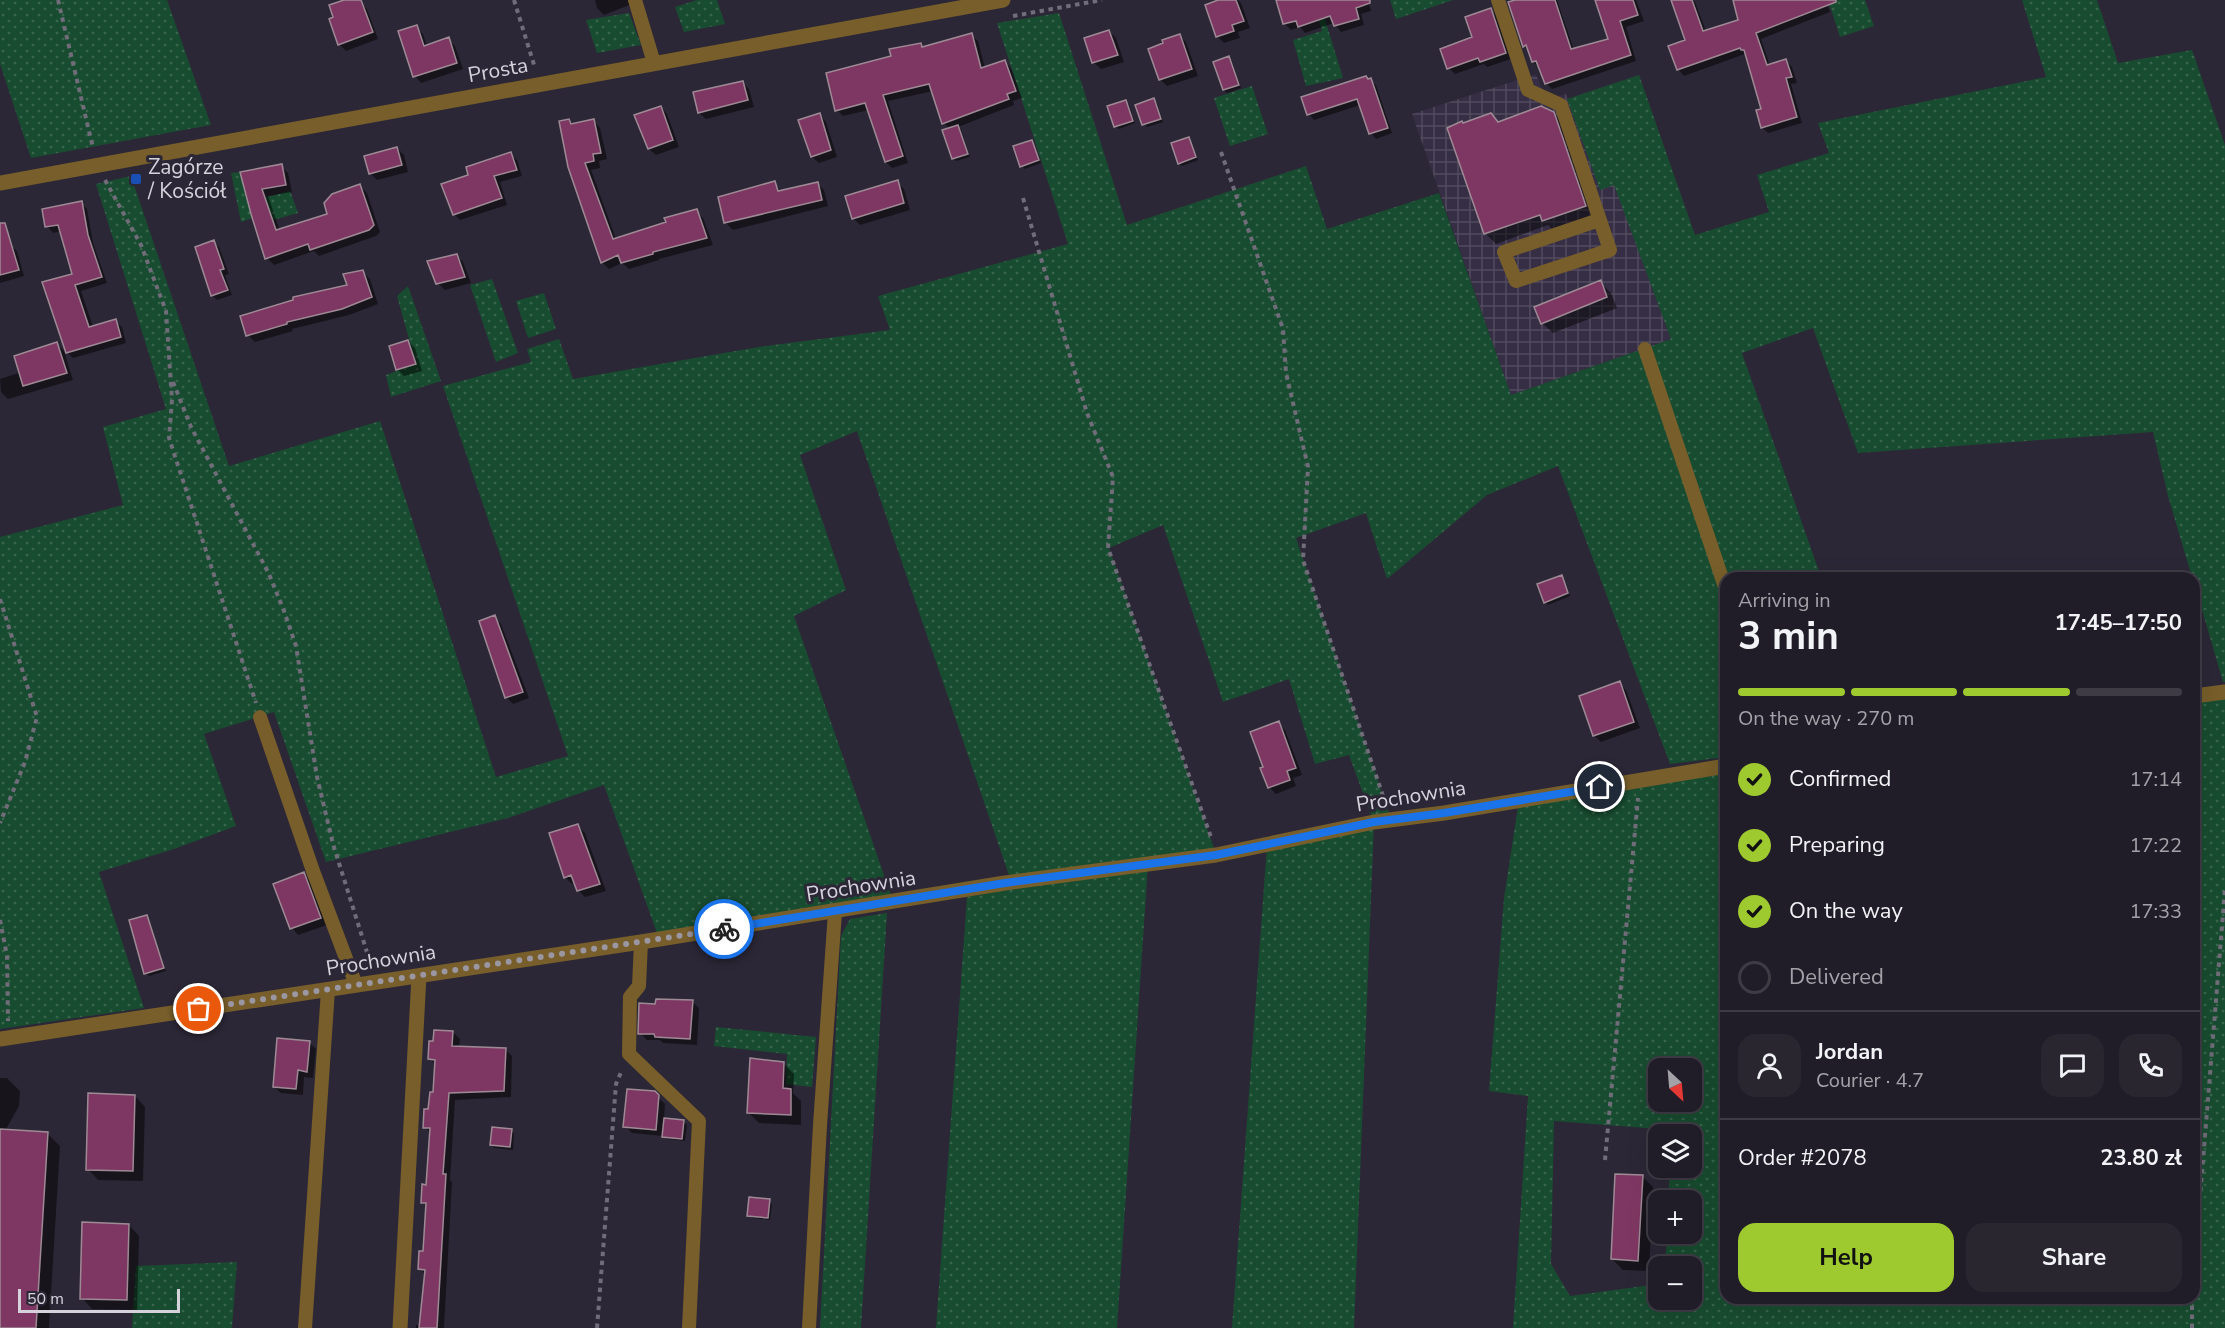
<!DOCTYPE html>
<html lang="en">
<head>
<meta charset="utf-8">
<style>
	:root { --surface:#211d28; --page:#292630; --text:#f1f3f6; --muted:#a2a2a8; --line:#3e3b45; --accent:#9eca2f }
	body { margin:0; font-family:"Nunito Sans",sans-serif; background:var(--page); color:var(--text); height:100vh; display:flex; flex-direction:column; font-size:22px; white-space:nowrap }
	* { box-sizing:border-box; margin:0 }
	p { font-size:20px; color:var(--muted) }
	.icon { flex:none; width:33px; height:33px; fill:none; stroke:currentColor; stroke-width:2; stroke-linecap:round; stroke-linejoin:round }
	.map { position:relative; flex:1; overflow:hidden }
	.side { position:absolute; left:1720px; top:572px; width:480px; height:732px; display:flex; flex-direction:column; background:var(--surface); border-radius:18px; box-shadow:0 6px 24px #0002,0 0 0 2px var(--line) }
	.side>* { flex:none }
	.needle { width:39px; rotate:154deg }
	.tools { position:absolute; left:1648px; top:1058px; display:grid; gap:12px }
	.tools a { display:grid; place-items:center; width:54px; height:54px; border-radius:12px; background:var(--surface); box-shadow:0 6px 24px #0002,0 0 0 2px var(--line); font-size:30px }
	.scale { position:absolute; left:18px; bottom:15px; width:162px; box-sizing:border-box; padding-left:6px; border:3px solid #d5d2dc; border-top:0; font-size:16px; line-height:21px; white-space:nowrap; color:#d5d2dc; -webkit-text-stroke:4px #2c2736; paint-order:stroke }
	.pin { position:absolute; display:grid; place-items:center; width:51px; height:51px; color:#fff; margin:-26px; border:3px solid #fff; border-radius:50%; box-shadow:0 2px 6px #0007 }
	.courier { position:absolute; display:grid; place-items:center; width:60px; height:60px; margin:-30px; border:4px solid #1a73e8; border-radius:50%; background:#fff; color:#222; box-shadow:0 2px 8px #0007 }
	.head em { font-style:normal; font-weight:700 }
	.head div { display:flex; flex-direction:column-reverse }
	.head { display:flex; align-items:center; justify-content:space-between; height:102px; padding:0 18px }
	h1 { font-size:39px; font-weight:700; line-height:45px }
	.bar { display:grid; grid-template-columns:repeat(4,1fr); gap:9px 6px; align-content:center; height:72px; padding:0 18px }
	.bar i { height:8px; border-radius:4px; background:var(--line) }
	.bar .on { background:var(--accent) }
	.bar p { grid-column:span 4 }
	.line { display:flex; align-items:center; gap:15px; padding:0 18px; border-top:2px solid var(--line) }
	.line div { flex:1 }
	.round { display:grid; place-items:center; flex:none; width:63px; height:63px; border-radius:18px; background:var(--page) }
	ol { padding:0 18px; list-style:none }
	li { display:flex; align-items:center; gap:18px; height:66px }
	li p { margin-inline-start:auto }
	li .icon { padding:6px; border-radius:50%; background:var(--accent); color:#111; stroke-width:4 }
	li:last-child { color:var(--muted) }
	li i { width:33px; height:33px; border:3px solid var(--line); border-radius:50% }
	.button { display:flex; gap:12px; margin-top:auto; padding:12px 18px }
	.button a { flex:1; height:69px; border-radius:18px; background:var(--accent); color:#111; font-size:24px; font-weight:700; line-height:69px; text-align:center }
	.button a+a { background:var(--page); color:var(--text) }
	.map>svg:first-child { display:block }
</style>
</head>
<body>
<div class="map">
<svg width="2225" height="1328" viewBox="0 0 2225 1328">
	<defs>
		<pattern id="industrial-grid" width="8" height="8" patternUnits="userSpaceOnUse" patternTransform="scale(1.5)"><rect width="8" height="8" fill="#362e44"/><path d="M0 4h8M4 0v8" fill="none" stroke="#524b5e"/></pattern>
		<pattern id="green-dots" width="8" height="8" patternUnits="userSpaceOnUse" patternTransform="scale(1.5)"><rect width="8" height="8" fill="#184c30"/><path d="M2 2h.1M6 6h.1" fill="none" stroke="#39654d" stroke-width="1.8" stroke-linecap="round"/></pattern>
	</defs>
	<rect width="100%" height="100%" fill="#2c2736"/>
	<path fill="url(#industrial-grid)" d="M1536,74l10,26 20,-6 34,95 14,-5 57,155 -160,56 -99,-281z"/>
	<path fill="url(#green-dots)" fill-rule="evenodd" d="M0,0h167l44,125 -180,33 -31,-94z
		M697,0h20l8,24 -41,8 -9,-25z
		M1313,0h6l24,78 -37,8 -13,-46 29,-9z
		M1390,0h63l-57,19z
		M1828,0h37l9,26 -34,11z
		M2022,0h75l21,63 74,-13 33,95v537h-2l-28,-96 -1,-8 -2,-1 -24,-81 -15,-64 -295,21 -45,-125 -71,25 79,224 -95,1v179l-56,7 -112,-298 -71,29 -100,84 -21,-66 -70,25 94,278 -18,2 -23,-63 -34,9 -26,-85 -66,23 -60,-177 -54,23 105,300 -204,30 -153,-447 -57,24 46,135 -52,26 98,282 -235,35 -53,-148 -96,33 -182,44 -52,-150 -70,22 32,92 -62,23 -75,23 45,136 -144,21v-492l123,-32 -20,-78 63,-18 -70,-225 35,-8 98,290 151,-45 116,356 72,-21 -125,-370 88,-24 -4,-13 32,-10 14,40 186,-32 131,-17 -12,-34 190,-52 -71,-221 62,-10 68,212 179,-59 21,63 112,-36 72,202 160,-56 -57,-154 -14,5 -33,-91 72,-24 56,160 74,-23 -12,-37 72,-22 -11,-30 228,-46z
		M629,13l12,32 -44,8 -11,-33z
		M1252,86l16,48 -38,12 -16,-48z
		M240,172l8,30 42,-11 8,22 -25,7 -3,-8 -29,10 -10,-49z
		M492,279l26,74 -22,9 -26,-77z
		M408,286l33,95 -50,16 -5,-22 30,-11 -19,-68z
		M544,293l12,36 -28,9 -12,-37z
		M2225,692v636h-712l15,-232 -39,-5 15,-193 15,-98 207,-34v532h468l1,-602zM1659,1068h33v33h-33zM1554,1121l118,9v4h20v33h-22l-2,33h24v33h-25l-2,33h27v33h-33v-15l-89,12 -19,-32z
		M1374,822l-20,506h-122l35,-483z
		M1148,864l-31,464h-181l31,-431z
		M887,913l-26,415h-41l21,-392 9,-17z
		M716,1027l100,10 -4,50 -26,-3 1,-30 -73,-8z
		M237,1262l-5,66h-100l4,-62z"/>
	<path fill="#0007" d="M348,0l12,2 7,7 11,30 -32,12 -7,-7 -4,-26z
		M595,0h35l2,4 -28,11 -7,-7z
		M1222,0h16l3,3 9,25 -12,4 2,6 -16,5 -7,-7z
		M1278,0h90l3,11 -10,3 3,11 -23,7 -7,-9 -29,10 -5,-6 -9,3 -6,-6z
		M1513,0h44l17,50 36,-10 -4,-40h30l8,21 -18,6 10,34 -84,28 -6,-6 -7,-15 -6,-6 -4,-11 -5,-5z
		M1679,0h14l2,2 11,29 34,-10 -6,-21h92l4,12 -69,27 9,27 16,-5 6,6 5,16 -6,1 11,39 -34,10 -6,-6 1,-17 -18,-56 -61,22 -6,-7 9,-28z
		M1491,10l6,6 14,43 -24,8 -3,-3 -29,10 -6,-6 -7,-18 32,-12z
		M416,27l7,7 4,12 21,-7 7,7 8,23 -42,14 -6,-7z
		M1109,31l7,7 8,24 -23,7 -7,-6 -8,-24z
		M971,35l7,6 7,27 20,-6 6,6 11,30 -9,3 1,4 -56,22 3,2 9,28 -14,4 -3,-3 -3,-29 -6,-6 -11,-32 -45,10 20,62 -16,5 -6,-6 -17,-52 -26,6 -6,-6 56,-53 27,-13 5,4z
		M1179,35l7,7 12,34 -31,10 -7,-7z
		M1229,58l3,3 9,27 -14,5 -3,-3z
		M1369,80l7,5 16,48 -16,6 -5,-6 -11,-28 -46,15 -5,-6z
		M742,82l7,7 5,18 -48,12 -7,-6z
		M1154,100l3,3 6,19 -16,5 -3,-3z
		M1126,102l3,3 6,18 -16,6 -3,-3z
		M661,107l6,7 12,33 -23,8 -7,-6z
		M1553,113l11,11 31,93 -41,14 -6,-6 -52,19 -11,-11 -22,-109 28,-10 8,9z
		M820,115l6,7 11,35 -18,6 -7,-6 -12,-36z
		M569,120l5,5 20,-4 6,7 7,31 -8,2 1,7 -9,2 25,69 51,-16 29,-12 7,7 10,27 -54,14v1l-30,9 -7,-6 -13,6 -7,-7z
		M1189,139l9,21 -16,6 -3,-3z
		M1032,142l9,21 -16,6 -3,-3z
		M397,148l7,7 4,17 -31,8 -6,-6z
		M510,154l7,6 5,16 -22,6 7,23 -47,15 -6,-6 16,-38z
		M281,166l7,7 4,19 -24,4 12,35 49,-16 31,-29 7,7 13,39 -4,4 -57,20 -5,-5 -40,14 -7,-7 -25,-85z
		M897,182l7,7 6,21 -50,15 -7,-7z
		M774,183l8,9 35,-9 7,7 4,16 -95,24 -7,-7 -6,-25z
		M81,203l6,6 6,34 14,40 -26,8 12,36 22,-6 7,6 4,16 -53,15 -6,-6 6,-77 -12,-44 -8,2 -6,-7z
		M214,242l5,5 10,27 -4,1 7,20 -15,5 -5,-5z
		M10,245l7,6 7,25 -24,7v-35z
		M456,255l7,7 8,21 -26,7 -7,-7z
		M363,272l7,7 8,25 -29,11 -57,14 1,2 -38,11 -7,-7 101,-49z
		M1600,282l11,11 6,15 -64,25 -11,-10z
		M408,341l7,7 7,23 -18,5 -7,-7z
		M57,344l7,7 9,29 -65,19 -7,-7 -1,-13 28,-9z
		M1562,577l8,19 -22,9 -3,-3z
		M494,617l7,7 28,74 -16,6 -7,-7z
		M1619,683l7,7 14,38 -39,14 -7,-7z
		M1278,723l7,7 17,45 -9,3 3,8 -20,8 -7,-7 -4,-19z
		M578,826l7,7 21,58 -21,6 -7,-7 -3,-8 -3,2 -7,-7z
		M304,874l6,7 17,44 -29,10 -6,-7z
		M146,917l3,3 17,51 -17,5 -3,-3z
		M692,1001l7,7 -2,37 -34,-2 -3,-3h-13l-7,-7 17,-28z
		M453,1032l7,7 -1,9 46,1 7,7 -1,41 -56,3 -5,80 2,2 -8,146h-28v-3h4l6,-50 -6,-6 5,-17 3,-44 -6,-6 5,-16 4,-52 -6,-7 9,-33 2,-29 -6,-6z
		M309,1042l7,7 -3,29 -9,-1 -1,18 -22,-2 -7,-6z
		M783,1063l11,11 -1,19 8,8v24l-42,-2 -11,-11z
		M0,1078h7l13,13 -1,15 -14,25 42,2 13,13 -11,182h-49z
		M654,1093l11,11 -1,16 20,2 3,3 -2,16 -18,-2 -4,-3 -31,-3 -7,-7z
		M135,1096l10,11 -2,74 -45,-1 -10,-11z
		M511,1130l3,3 -1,17 -19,-2 -3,-3z
		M1642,1176l11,11 -4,84 -26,-1 -11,-11z
		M769,1201l3,3 -2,16 -18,-2 -3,-3z
		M129,1225l10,11 -2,74 -45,-1 -10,-11z"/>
	<path fill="#7e3762" stroke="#9e8a95" stroke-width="1.5" d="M344,0h17l12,32 -35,13 -9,-26 4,-2 -4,-12z
		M1218,0h18l8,21 -12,4 2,6 -18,6 -11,-32z
		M1276,0h94v3l-14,5 3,11 -25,7 -4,-10 -32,11 -2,-6 -13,3z
		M1515,0h40l16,49 37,-10 -13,-39h38l5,15 -18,6 11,34 -86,29 -9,-23 -4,1 -6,-17 -3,2 -15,-45z
		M1671,0h21l11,31 35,-11 -5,-20h103v2l-80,31 11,32 19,-6 6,18 -6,1 11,39 -36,11 -5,-18 5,-1 -17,-59h-3l-1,-2 -63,22 -9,-24 17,-6z
		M1491,8l15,45 -26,9 -2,-4 -31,11 -7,-20 32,-12 -7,-20z
		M417,25l7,21 25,-9 8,26 -44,14 -15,-46z
		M1109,30l9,25 -26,8 -8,-25z
		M972,33l9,35 24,-8 11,31 -9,3 2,5 -67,25 -13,-40 -46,11 20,61 -18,6 -20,-59 -30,8 -9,-38 65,-17 -2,-7 32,-6 1,4z
		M1180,34l12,35 -33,11 -11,-31 15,-6 -1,-3z
		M1229,56l10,29 -16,5 -10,-28z
		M1366,76l2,3 3,-1 17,50 -19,6 -12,-35 -50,16 -6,-18z
		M743,81l5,19 -50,13 -5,-21z
		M1154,98l7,21 -19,6 -7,-20z
		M1126,100l7,21 -19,6 -7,-21z
		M661,106l12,34 -25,9 -14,-34z
		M1541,106l13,6 32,94 -44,15 -2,-6 -56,19 -37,-106 15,-7 1,2 28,-10 7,9z
		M820,113l11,37 -20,7 -13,-37z
		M569,119l2,5 23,-5 7,34 -8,1 1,7 -9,2 28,76 53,-17 -2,-4 33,-9 10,29 -54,14v2l-32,9 -3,-8 -17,8 -33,-96 -9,-46z
		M958,125l10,29 -16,5 -10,-29z
		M1189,137l7,20 -18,7 -7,-21z
		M1032,140l7,20 -19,7 -7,-21z
		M397,147l5,18 -33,9 -5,-18z
		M511,152l6,18 -23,6 8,22 -49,17 -12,-31 27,-9 -2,-8z
		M282,164l4,21 -24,4 14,41 51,-16 -3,-11 8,-9 28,-10 14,41 -5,5 -59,20 -2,-6 -43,15 -14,-45 -11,-42z
		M898,180l6,23 -52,16 -7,-23z
		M775,181l3,10 40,-9 4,18 -98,23 -6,-26z
		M82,201l6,34 14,42 -27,8 14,42 27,-8 5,18 -55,16 -24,-71 30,-8 -14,-49 -13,2 -3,-18z
		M0,223h5l14,47 -19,5z
		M214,240l10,29 -4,1 8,20 -17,6 -16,-49z
		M457,254l8,23 -29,7 -9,-23z
		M363,270l9,27 -30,12 -55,13v2l-41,12 -6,-20 53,-16v-3l54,-12 -4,-11z
		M1601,280l6,17 -66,27 -7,-17z
		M408,340l8,24 -20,6 -7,-24z
		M57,342l10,31 -44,13 -9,-30z
		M1562,575l6,18 -24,10 -7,-19z
		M495,615l28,77 -18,6 -26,-77z
		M1620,681l14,41 -41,14 -14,-40z
		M1279,721l17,47 -9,3 3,9 -22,8 -8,-20 3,-1 -13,-35z
		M578,824l22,60 -23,7 -6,-16 -7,3 -15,-45z
		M304,872l17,46 -31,11 -17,-45z
		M147,915l17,53 -20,6 -15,-54z
		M656,999l37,1 -3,39 -35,-2 -1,-3h-16l1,-31 16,1z
		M434,1030l19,1 -1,15 54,2 -2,43 -55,2 -6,81h3l-9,154h-18l6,-58 -7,-1 1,-18h4l3,-48h-5l1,-19 4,1 4,-57h-7l1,-19h4l2,-17h3l2,-32 -7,-1 1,-18h4z
		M277,1038l33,3 -3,31 -9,-2 -2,19 -23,-2z
		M750,1058l34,4 -1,26 8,1v26l-44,-2z
		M627,1089l28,2 4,4 -3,35 -33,-3z
		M88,1093l47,2 -2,76 -47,-1z
		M664,1118l20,2 -2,19 -20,-2z
		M492,1127l20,2 -2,18 -20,-2z
		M0,1129l48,3 -12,196h-36z
		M1615,1174l28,1 -5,86 -27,-2z
		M749,1197l21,2 -2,19 -21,-2z
		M82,1222l47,2 -2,76 -47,-1z"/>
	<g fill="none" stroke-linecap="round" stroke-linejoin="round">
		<path stroke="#706c79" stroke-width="4" stroke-dasharray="4.5 4.5" stroke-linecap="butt" d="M58,0l35,148
			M514,0l21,68
			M1013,16l89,-16
			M1221,152l62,177 3,44 22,94 -5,93 82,242
			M105,180l36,65 25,66 6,89 -3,38 87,265
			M1023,198l64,215 26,64 -5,71 104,292
			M173,382l18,45 78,147 15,37 12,35 21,131 16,67 38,121
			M0,599l37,118 -12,45 -25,61
			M0,920l7,36 1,65
			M1605,1160l33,-362
			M2194,1272l31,-383
			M597,1328l19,-244 6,-14
			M2192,1328v-30"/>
		<path stroke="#775e2a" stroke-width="14" d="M635,0l19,63
			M1498,0l30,90 33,15 49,145 -94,31 -12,-29 95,-32
			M1645,349l81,241
			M260,717l53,154 43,114
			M641,942l-2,44 -9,11 -1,57 70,67 -10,207
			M305,1328l23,-338
			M809,1328l11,-203 15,-213"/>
		<path stroke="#775e2a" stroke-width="15" d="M0,183l1003,-183
			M2194,696l31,-4
			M0,1039l641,-97 364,-59 211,-28 158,-33 70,-9 282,-47
			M400,1328l19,-352"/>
	</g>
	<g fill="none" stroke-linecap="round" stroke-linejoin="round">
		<path stroke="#9a96a2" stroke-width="6" stroke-dasharray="0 10.8" d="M199,1009l525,-80"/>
		<path stroke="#1a73e8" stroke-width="8" d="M724,929l281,-46 211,-28 158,-33 70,-9 156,-26"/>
	</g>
	<rect fill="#1a4fb4" stroke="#2c2736" stroke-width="2" x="130" y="173" width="12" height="12" rx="3"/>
	<g text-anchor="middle" stroke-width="6" stroke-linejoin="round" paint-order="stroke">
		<g font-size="21" fill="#d5d2dc" stroke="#2c2736">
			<text transform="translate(498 70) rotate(-10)" y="7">Prosta</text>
			<text transform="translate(1411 796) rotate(-9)" y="7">Prochownia</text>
			<text transform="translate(861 886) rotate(-9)" y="7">Prochownia</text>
			<text transform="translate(381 960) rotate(-9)" y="7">Prochownia</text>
		</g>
		<g font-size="21" fill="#d5d2dc" stroke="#2c2736" text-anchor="start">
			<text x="148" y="174">Zagórze<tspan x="148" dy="24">/ Kościół</tspan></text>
		</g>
	</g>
</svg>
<div class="tools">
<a><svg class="needle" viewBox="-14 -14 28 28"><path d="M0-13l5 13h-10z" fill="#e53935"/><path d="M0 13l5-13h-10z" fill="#a2a2a8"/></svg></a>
<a><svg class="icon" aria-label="layers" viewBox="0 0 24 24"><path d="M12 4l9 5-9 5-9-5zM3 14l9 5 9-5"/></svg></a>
<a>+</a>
<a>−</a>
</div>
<div class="scale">50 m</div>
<div class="pin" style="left:199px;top:1009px;background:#ea580c"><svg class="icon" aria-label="bag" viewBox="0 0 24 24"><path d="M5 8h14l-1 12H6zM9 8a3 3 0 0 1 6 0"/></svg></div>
<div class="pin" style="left:1600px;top:787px;background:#1f2937"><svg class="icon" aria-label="home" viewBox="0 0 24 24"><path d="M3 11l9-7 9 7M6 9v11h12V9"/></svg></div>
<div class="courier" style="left:724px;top:929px"><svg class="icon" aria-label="bike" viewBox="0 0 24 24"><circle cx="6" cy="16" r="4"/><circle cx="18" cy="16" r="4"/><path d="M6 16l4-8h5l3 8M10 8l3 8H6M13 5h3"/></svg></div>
<section class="side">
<div class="head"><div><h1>3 min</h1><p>Arriving in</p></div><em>17:45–17:50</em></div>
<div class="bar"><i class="on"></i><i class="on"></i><i class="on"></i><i></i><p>On the way · 270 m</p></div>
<ol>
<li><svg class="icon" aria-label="check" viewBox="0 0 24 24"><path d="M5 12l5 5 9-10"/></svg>Confirmed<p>17:14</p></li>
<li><svg class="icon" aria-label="check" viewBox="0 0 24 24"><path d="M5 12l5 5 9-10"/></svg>Preparing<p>17:22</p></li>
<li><svg class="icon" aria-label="check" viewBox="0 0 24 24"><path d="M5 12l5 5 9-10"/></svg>On the way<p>17:33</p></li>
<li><i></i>Delivered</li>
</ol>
<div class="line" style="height:108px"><a class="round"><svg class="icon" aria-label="person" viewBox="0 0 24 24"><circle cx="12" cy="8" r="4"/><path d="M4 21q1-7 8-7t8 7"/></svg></a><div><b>Jordan</b><p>Courier · 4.7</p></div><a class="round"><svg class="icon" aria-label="chat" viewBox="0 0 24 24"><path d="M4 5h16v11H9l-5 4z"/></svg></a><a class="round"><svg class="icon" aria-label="phone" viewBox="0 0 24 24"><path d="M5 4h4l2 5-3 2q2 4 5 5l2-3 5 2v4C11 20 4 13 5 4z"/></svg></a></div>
<div class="line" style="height:78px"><div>Order #2078</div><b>23.80 zł</b></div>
<div class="button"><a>Help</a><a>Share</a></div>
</section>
</div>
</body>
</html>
